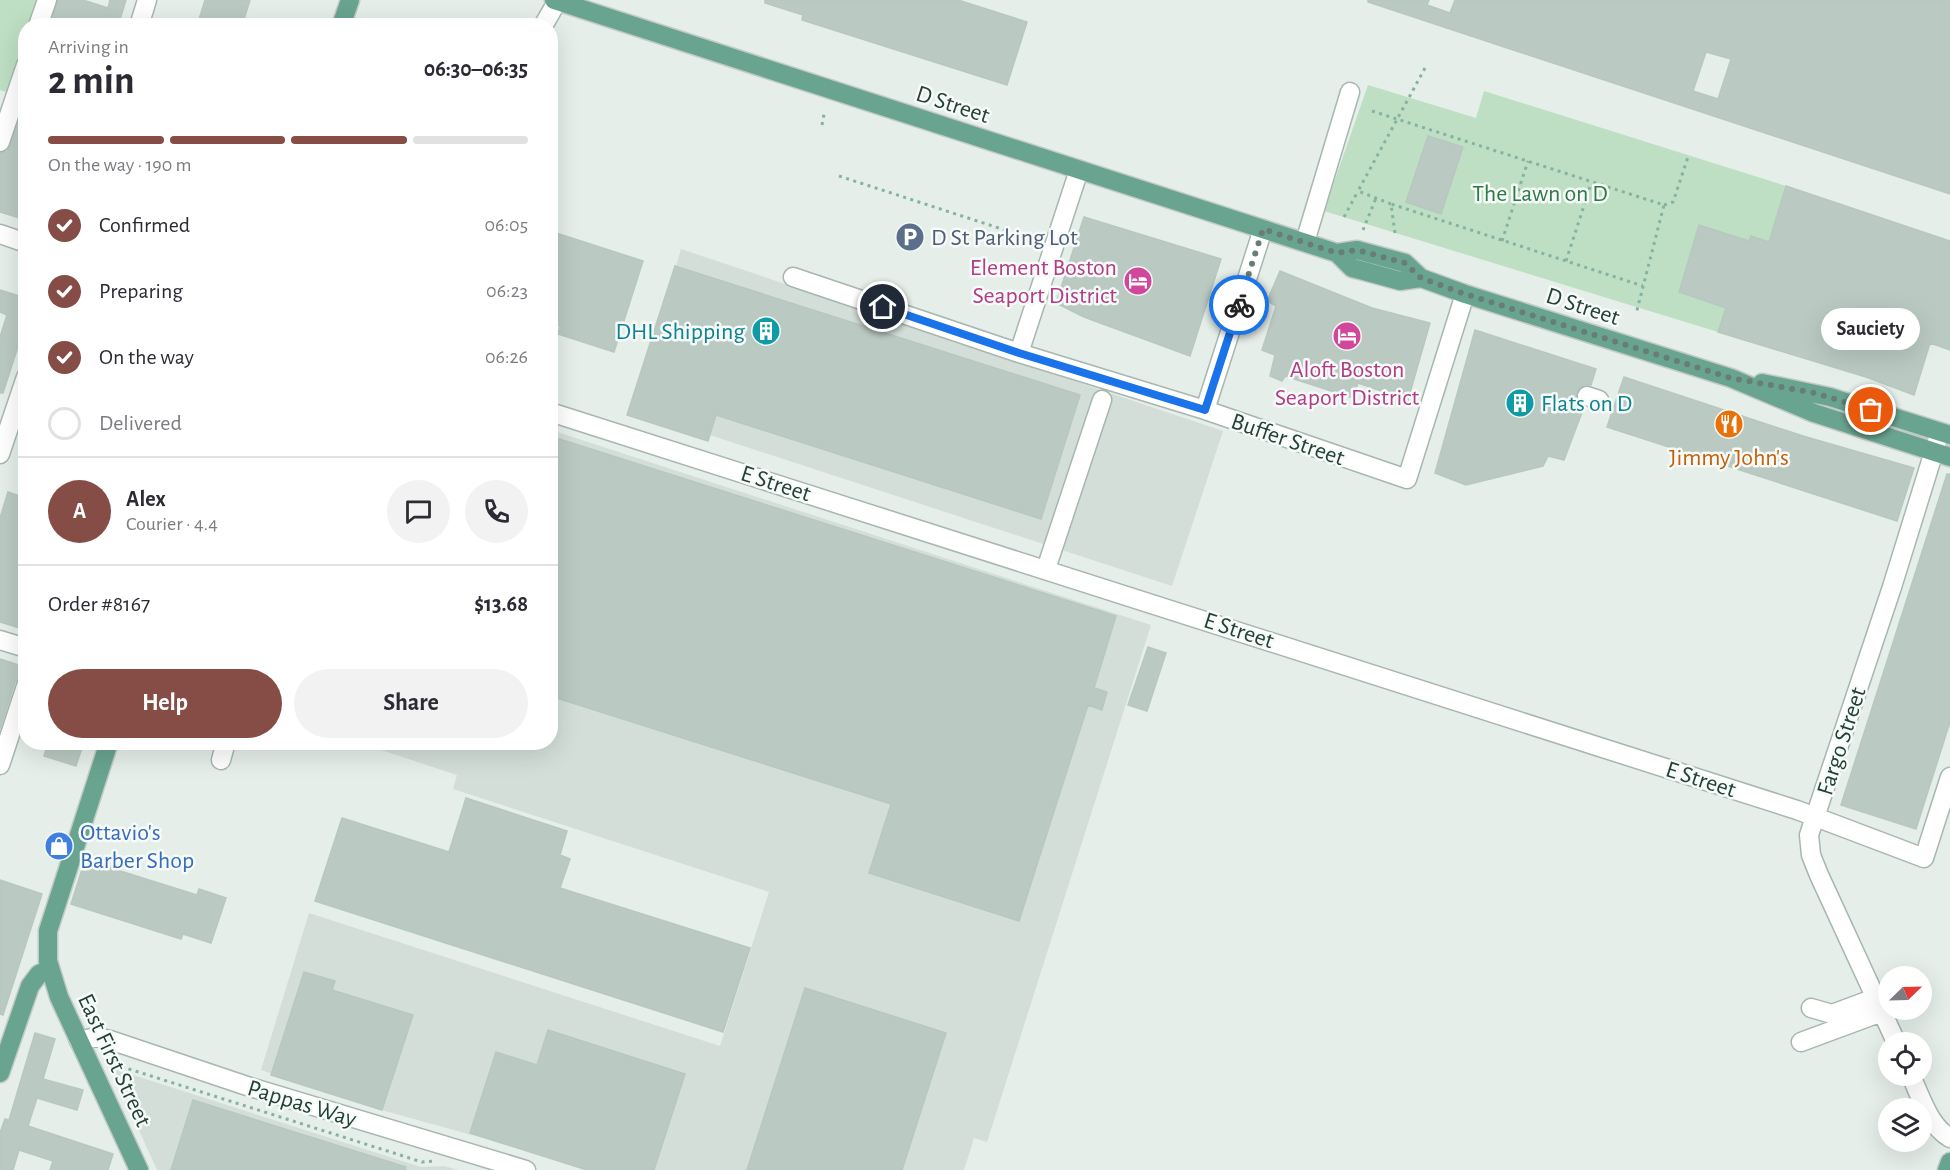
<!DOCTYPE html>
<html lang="en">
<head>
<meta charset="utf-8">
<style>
	:root { --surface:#fff; --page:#f2f2f3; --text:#2b2b33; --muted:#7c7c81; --line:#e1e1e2; --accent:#854d46 }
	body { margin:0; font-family:"Alegreya Sans",sans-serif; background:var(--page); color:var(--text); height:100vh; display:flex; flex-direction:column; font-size:22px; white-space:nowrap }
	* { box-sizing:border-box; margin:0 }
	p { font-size:20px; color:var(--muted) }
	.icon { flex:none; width:33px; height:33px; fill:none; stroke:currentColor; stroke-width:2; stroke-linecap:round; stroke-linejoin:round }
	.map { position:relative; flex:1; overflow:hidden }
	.drawer { position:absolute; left:18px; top:18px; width:540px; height:732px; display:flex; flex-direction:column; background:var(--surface); border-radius:24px; box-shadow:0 6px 24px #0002 }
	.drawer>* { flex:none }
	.needle { width:39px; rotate:67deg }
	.tools { position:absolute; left:1878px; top:966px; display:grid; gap:12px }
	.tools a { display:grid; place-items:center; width:54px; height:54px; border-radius:50%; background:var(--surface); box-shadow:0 6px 24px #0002; font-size:30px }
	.pin { position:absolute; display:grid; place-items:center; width:51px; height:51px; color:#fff; margin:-26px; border:3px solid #fff; border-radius:50%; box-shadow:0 2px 6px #0007 }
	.courier { position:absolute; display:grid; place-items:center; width:60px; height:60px; margin:-30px; border:4px solid #1a73e8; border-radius:50%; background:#fff; color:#222; box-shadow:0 2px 8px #0007 }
	.bubble { position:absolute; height:42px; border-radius:21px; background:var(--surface); box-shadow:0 6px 24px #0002; font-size:20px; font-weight:600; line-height:42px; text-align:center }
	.headline em { font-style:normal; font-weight:600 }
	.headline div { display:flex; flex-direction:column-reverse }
	.headline { display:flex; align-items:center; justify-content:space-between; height:102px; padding:0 30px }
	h1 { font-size:39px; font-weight:600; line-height:45px }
	.bar { display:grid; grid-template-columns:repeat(4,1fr); gap:9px 6px; align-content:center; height:72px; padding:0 30px }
	.bar i { height:8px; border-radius:4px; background:var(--line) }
	.bar .on { background:var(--accent) }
	.bar p { grid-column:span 4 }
	.line { display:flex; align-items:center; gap:15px; padding:0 30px; border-top:2px solid var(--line) }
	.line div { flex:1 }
	.round { display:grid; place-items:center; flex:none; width:63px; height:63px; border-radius:32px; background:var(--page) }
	ol { padding:0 30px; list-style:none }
	li { display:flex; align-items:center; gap:18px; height:66px }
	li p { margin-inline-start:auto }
	li .icon { padding:6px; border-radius:50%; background:var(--accent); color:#fff; stroke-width:4 }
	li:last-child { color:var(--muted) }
	li i { width:33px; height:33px; border:3px solid var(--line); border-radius:50% }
	.action { display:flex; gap:12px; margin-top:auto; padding:12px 30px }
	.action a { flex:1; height:69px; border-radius:36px; background:var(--accent); color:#fff; font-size:24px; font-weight:600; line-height:69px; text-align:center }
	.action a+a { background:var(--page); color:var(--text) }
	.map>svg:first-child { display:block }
</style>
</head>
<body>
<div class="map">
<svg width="1950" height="1170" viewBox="0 0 1950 1170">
	<rect width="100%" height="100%" fill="#e5eee9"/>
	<path fill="#d3ded8" d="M681,249l542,182 -51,155 -539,-176z
		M551,430l600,195 -164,517 -13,-4 -10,32h-366l-213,-59 -124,-41 48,-157 411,133 49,-154 -316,-103 4,-14 -88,-29 1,-4h180z
		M111,1068l310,99 23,-1 14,4h-301z"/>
	<path fill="#bedfc4" d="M0,0h40l-8,25 -6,1 -1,20 -15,47 -10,-3z
		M1368,85l108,33 8,-27 302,95 -17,56 -18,-5 -33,95 -394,-121z"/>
	<path fill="#bac9c2" stroke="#b7c8c0" stroke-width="1.5" fill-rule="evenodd" d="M58,0h25l25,8 2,-8h16l-8,26h-68z
		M205,0h45l-8,26h-45z
		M765,0h193l69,22 -20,63 -205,-65 1,-5 -38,-12z
		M1368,0h61l-2,5 23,8 5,-13h495v194l-582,-192zM1706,52l25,7 -13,40 -25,-8z
		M23,108l3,1v111l-26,-8v-59l7,-2 3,-5z
		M1428,136l35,11 -22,67 -35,-12z
		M1786,186l164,55v109l-20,-7 -16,52 -48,-18 -148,-45 8,-24 -47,-16 20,-67 50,16 2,-5 18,6z
		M1084,217l137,42 -31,97 -106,-39 -28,-14z
		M550,231l93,30 -29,91 -56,-18 2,-8 -10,-3z
		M675,266l405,129 -39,124 -325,-104 -8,26 -81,-26z
		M1280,271l92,37 58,15 -22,77 -50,-17 -5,15 -68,-22 -3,5 -12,-5 5,-21 -13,-5 14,-44 -9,-5z
		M0,290l26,8v24l-23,71h-3v-56l7,-22 -7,-3z
		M1475,330l121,39 -5,16h-7l-7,7 -1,7 8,8 -20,53 -16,-4 -5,10 -77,19 -31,-12z
		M1624,377l179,59 111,32 -17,53 -290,-94z
		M550,436l566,180 -22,72 13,4 -5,18 -14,-5 -69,216 -150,-48 22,-69 -341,-108z
		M1947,474h3v248l-34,107 -75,-24z
		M8,492l18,6v132l-26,-8v-104z
		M1148,647l18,6 -19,58 -19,-6z
		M0,659l25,8 -3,9 -7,6 -15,47z
		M48,742h36l-8,24 -32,-10z
		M466,798l101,33 -7,24 10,4 -10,29 190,60 -27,84 -408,-131 27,-83 107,34z
		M85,860l112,35 2,-6 27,9 -15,45 -28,-9 -2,5 -110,-35z
		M0,880l42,14 -39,121 -3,-1z
		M304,972l31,9 -3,9 81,25 -31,95 -111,-35z
		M805,988l141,45 -44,137h-155z
		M548,1030l137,44 -31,96h-67l-117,-37 26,-81 41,13z
		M35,1033l20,6 -12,40 40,11 -6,20 -40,-12 -9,28 85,28 -5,16h-58l3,-9 -34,-11 -6,20h-13v-37l5,-14 4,1z
		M193,1100l213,67 -1,3h-234z"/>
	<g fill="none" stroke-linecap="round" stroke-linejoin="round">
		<g stroke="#a7b7b0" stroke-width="21">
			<path id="minor" d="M38,26l9,-26
				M139,26l8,-26
				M543,26l15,-26
				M0,142l26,-77
				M0,234l26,9
				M1305,242l45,-150
				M793,277l226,76 186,57 202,69 58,-185
				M1019,353l60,-183
				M1587,396l12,4
				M1205,410l58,-181
				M550,412l1247,398 127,48 26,-81
				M0,454l26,-77
				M1046,569l56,-169
				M0,640l26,8
				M221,760l5,-18
				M0,765l26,-79
				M1811,1008l21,6 43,-16
				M79,1041l17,-4 14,3 137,46 279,84
				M1801,1042l81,-30
				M1896,1042l-77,-167 -8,-20 -2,-20 83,-248 48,-155
				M1911,1076c10,21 18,50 39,62"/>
		</g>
		<g stroke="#c2cac7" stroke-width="21">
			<path id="major" d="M554,0l783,253 15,15 8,2 40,11 21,-3
				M341,26l9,-26
				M1337,253l20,-3 48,13 16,15 44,16 266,84 83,35 136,44
				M1762,383l68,14 120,38
				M109,742l-61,189v30l11,36 80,173
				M0,1073l30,-87 9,-12 11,-5
				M1947,1170l3,-8"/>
		</g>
		<path stroke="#85b2a1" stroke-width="3" stroke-dasharray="3 4.5" stroke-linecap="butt" d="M1372,111l292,94 -28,109
			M822,125l2,-11
			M839,176l169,55 -3,8 17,6
			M1391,204l-33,-13 67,-123
			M1664,205l9,-3 16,-48
			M1344,217l14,-26
			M1363,230l13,-32
			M1395,233l-4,-29 252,82
			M1502,241l26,-80
			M1566,261l24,-74
			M107,1062l315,100 14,-1"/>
		<use href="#minor" stroke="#fff" stroke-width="18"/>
		<use href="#major" stroke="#69a490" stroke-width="18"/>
	</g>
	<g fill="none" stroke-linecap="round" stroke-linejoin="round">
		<path stroke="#687e75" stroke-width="6" stroke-dasharray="0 10.8" d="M1239,305l24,-76 74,24 20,-3 48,13 16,15 44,16 266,84 84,15 56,17"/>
		<path stroke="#1a73e8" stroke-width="8" d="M883,307l136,46 186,57 34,-105"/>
	</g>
	<defs>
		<g id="parking-disc" transform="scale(1.5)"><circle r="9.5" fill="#5c6f8a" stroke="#f6faf8"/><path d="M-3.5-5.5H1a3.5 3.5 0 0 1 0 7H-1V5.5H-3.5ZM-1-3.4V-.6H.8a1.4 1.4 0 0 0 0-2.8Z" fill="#fff"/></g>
		<g id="hotel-disc" transform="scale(1.5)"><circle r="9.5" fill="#d1479c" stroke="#f6faf8"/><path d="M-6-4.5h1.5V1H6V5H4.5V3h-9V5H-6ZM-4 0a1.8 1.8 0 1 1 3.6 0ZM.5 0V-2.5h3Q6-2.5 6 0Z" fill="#fff"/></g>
		<g id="building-disc" transform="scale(1.5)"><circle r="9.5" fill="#0f9aa8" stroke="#f6faf8"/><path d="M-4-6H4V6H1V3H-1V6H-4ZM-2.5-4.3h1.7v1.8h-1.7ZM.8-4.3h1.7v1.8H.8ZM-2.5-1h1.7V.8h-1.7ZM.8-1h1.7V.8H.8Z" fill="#fff"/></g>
		<g id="restaurant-disc" transform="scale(1.5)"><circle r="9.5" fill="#e8710a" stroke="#f6faf8"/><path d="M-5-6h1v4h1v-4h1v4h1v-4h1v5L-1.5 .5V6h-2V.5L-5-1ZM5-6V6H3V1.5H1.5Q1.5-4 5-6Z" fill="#fff"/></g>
		<g id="shop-disc" transform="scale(1.5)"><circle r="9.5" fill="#3f7fe0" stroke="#f6faf8"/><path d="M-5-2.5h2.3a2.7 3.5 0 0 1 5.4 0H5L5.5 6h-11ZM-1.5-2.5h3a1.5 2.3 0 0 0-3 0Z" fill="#fff"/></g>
	</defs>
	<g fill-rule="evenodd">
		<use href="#parking-disc" x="910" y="237"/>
		<use href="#hotel-disc" x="1138" y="281"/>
		<use href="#building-disc" x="766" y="331"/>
		<use href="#hotel-disc" x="1347" y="336"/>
		<use href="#building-disc" x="1520" y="403"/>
		<use href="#restaurant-disc" x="1729" y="424"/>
		<use href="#shop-disc" x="59" y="846"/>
	</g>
	<g text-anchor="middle" stroke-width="5" stroke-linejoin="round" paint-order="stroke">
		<g font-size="24" fill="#244137" stroke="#f6faf8">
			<text transform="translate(953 104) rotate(18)" y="8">D Street</text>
			<text transform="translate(1583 306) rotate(18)" y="8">D Street</text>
			<text transform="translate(1288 439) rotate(19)" y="8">Buffer Street</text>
			<text transform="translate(776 483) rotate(18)" y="8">E Street</text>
			<text transform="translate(1239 630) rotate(18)" y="8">E Street</text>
			<text transform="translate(1841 741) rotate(-72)" y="8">Fargo Street</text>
			<text transform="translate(1701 779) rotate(18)" y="8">E Street</text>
			<text transform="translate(115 1060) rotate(65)" y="8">East First Street</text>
			<text transform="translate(302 1103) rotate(17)" y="8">Pappas Way</text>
		</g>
		<g font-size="24" fill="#2d7944" stroke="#f6faf8">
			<text x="1540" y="201">The Lawn on D</text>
		</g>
		<g font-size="24" fill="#4e5e75" stroke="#f6faf8" text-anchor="start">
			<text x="931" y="245">D St Parking Lot</text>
		</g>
		<g font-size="24" fill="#b23c85" stroke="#f6faf8" text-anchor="end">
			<text x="1117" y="275">Element Boston<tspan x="1117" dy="28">Seaport District</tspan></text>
			<text x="1347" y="377" text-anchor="middle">Aloft Boston<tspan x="1347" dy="28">Seaport District</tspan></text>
		</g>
		<g font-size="24" fill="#0d838f" stroke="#f6faf8" text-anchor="end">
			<text x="745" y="339">DHL Shipping</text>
			<text x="1541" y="411" text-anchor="start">Flats on D</text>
		</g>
		<g font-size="24" fill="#c56008" stroke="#f6faf8">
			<text x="1729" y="465">Jimmy John's</text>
		</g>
		<g font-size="24" fill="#366cbe" stroke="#f6faf8" text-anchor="start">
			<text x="80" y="840">Ottavio's<tspan x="80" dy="28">Barber Shop</tspan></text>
		</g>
	</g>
</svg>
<div class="tools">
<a><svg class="needle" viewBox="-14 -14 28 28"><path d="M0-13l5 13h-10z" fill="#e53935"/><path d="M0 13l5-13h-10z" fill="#7c7c81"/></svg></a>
<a><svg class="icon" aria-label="locate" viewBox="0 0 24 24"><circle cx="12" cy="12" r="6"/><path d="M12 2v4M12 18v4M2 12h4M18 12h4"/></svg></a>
<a><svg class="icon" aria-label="layers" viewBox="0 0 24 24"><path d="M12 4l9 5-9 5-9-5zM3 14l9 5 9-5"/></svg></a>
</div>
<div class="pin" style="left:1871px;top:410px;background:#ea580c"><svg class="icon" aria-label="bag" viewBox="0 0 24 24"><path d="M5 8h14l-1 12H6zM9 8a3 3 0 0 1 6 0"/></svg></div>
<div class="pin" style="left:883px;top:307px;background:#1f2937"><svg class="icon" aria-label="home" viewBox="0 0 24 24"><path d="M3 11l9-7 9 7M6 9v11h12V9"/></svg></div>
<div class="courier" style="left:1239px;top:305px"><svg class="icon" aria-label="bike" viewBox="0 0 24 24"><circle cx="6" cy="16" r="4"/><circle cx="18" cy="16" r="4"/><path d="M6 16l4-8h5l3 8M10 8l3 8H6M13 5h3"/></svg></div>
<div class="bubble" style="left:1821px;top:308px;width:99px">Sauciety</div>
<section class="drawer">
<div class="headline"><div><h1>2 min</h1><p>Arriving in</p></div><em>06:30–06:35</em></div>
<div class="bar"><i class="on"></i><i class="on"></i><i class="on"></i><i></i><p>On the way · 190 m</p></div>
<ol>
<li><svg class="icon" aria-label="check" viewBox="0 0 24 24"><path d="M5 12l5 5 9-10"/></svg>Confirmed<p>06:05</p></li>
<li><svg class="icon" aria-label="check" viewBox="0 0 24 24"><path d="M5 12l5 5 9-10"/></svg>Preparing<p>06:23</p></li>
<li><svg class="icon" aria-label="check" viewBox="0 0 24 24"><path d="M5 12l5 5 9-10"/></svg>On the way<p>06:26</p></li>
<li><i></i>Delivered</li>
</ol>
<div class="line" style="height:108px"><b class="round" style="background:var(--accent);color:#fff">A</b><div><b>Alex</b><p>Courier · 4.4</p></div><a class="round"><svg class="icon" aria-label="chat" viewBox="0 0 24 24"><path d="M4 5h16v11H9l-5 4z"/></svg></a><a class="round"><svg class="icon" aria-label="phone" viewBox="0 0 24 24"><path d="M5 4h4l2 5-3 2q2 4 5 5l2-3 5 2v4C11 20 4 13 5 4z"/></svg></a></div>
<div class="line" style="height:78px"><div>Order #8167</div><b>$13.68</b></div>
<div class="action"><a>Help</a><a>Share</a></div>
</section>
</div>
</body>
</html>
